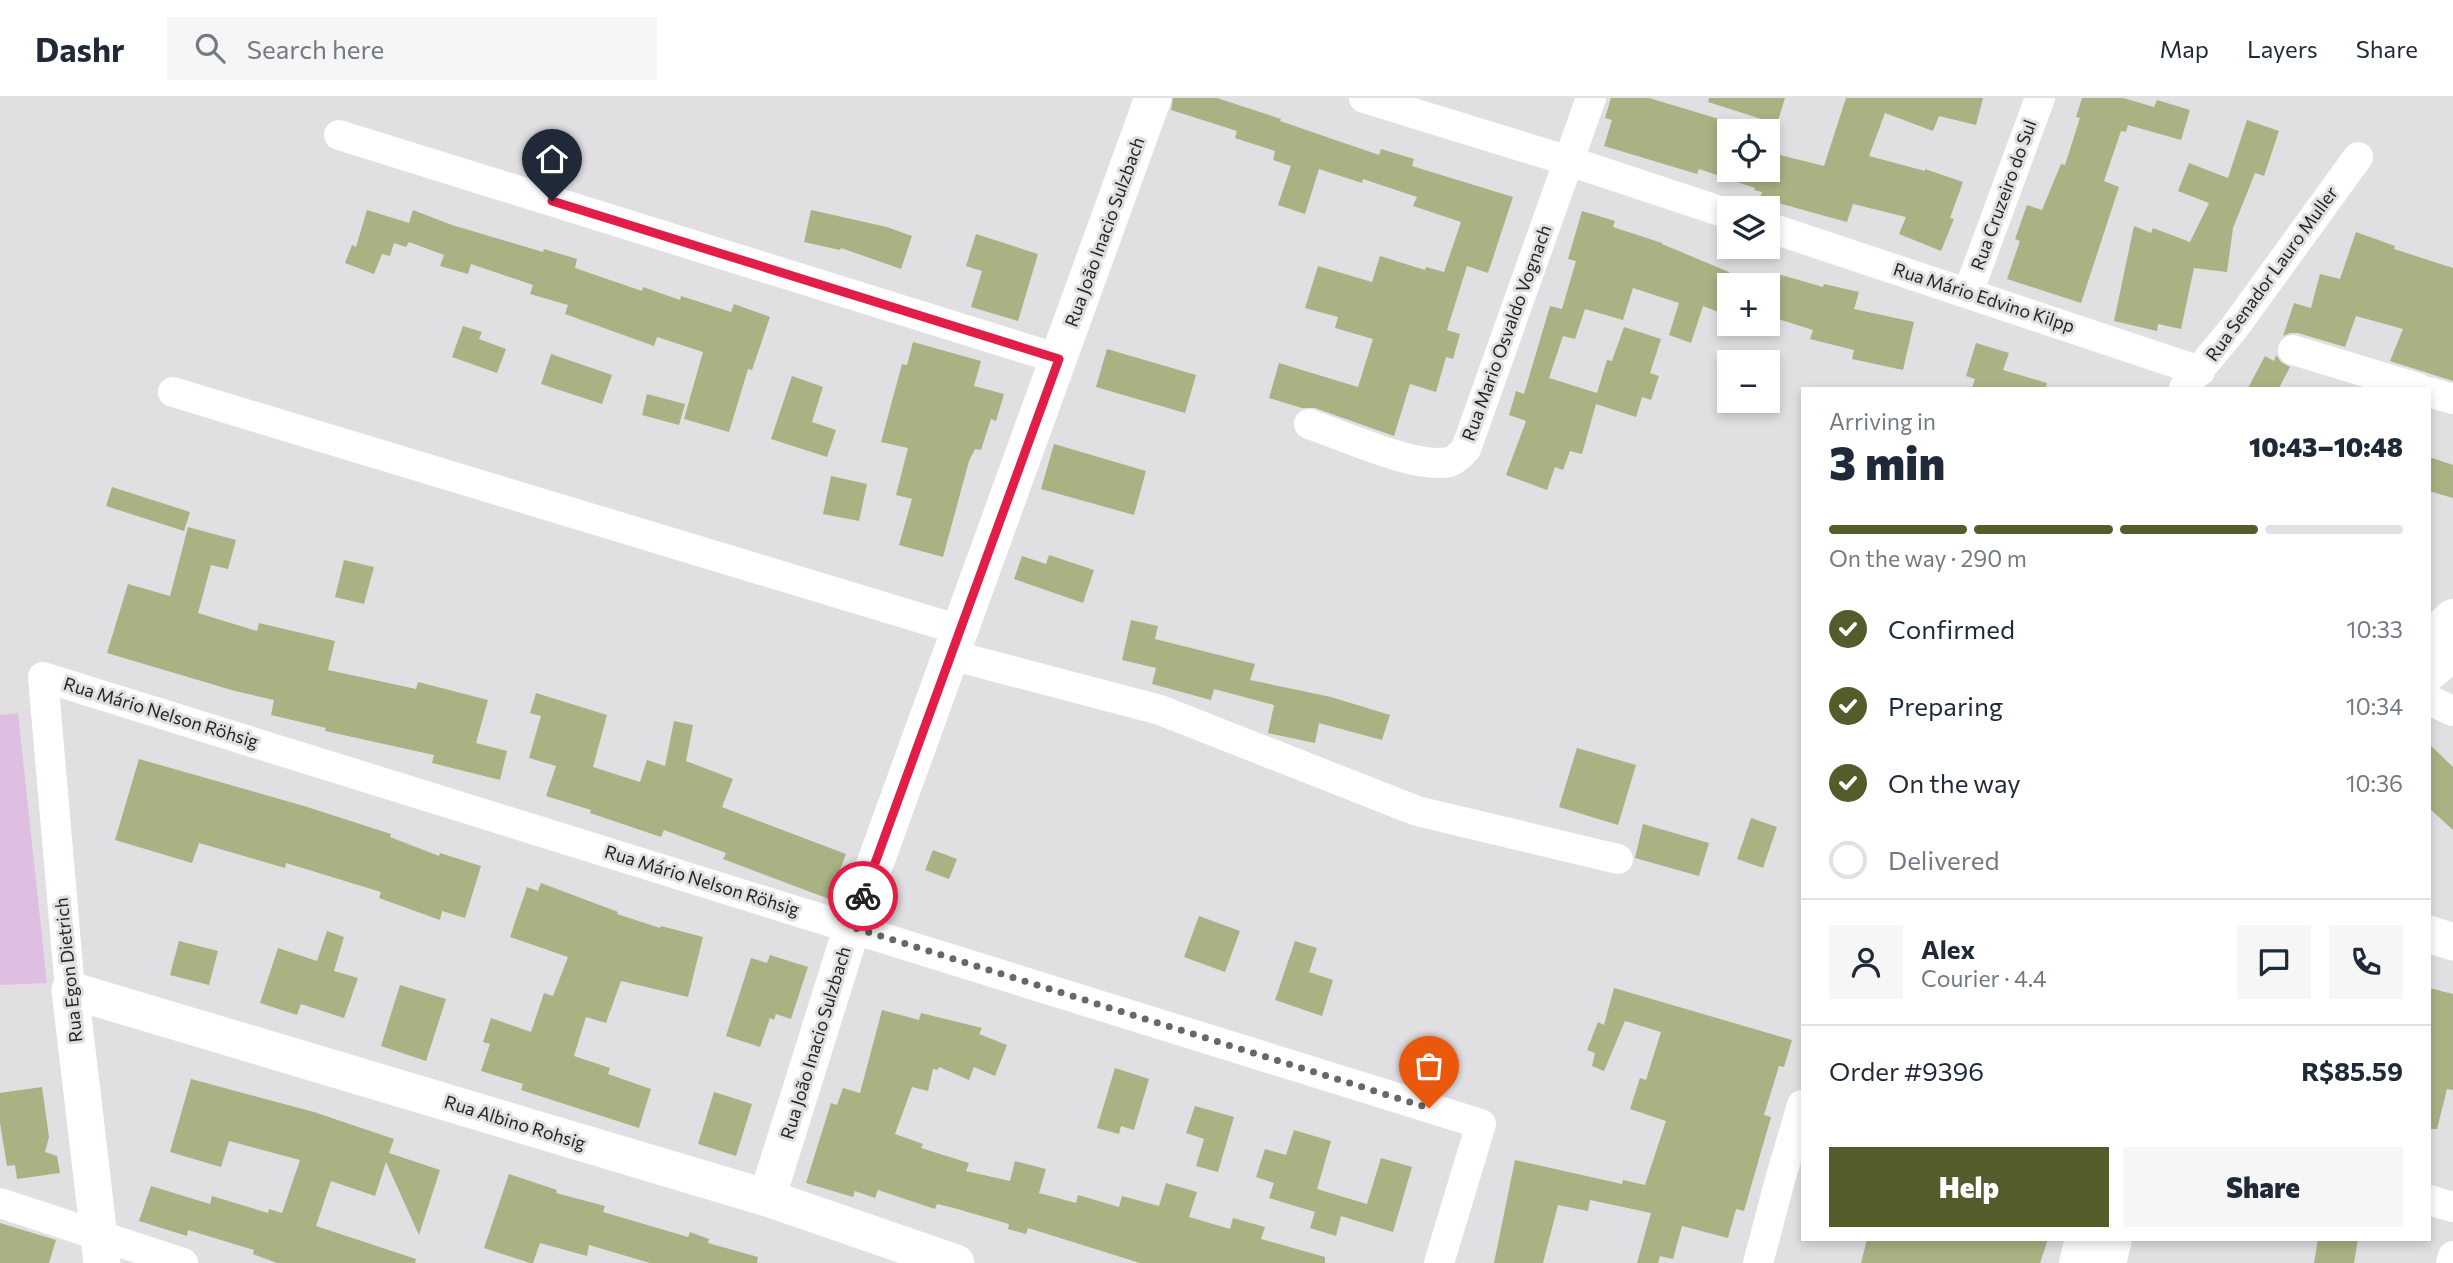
<!DOCTYPE html>
<html lang="en">
<head>
<meta charset="utf-8">
<style>
	:root { --surface:#fff; --page:#f6f6f7; --text:#1f2937; --muted:#747a83; --line:#e0e1e3; --accent:#535c2b }
	body { margin:0; font-family:Commissioner,sans-serif; background:var(--page); color:var(--text); height:100vh; display:flex; flex-direction:column; font-size:26px; white-space:nowrap }
	* { box-sizing:border-box; margin:0 }
	p { font-size:23px; color:var(--muted) }
	.icon { flex:none; width:38px; height:38px; fill:none; stroke:currentColor; stroke-width:2; stroke-linecap:round; stroke-linejoin:round }
	.map { position:relative; flex:1; overflow:hidden }
	.panel { position:absolute; left:1801px; top:289px; width:630px; height:854px; display:flex; flex-direction:column; background:var(--surface); border-radius:0px; box-shadow:0 4px 10px #0003 }
	.panel>* { flex:none }
	.tools { position:absolute; left:1717px; top:21px; display:grid; gap:14px }
	.tools a { display:grid; place-items:center; width:63px; height:63px; border-radius:0px; background:var(--surface); box-shadow:0 4px 10px #0003; font-size:35px }
	.pin { position:absolute; display:grid; place-items:center; width:60px; height:60px; color:#fff; margin:-72px -30px; border-radius:50% 50% 50% 0; rotate:-45deg; box-shadow:0 0 7px #0007 }
	.pin .icon { rotate:45deg }
	.courier { position:absolute; display:grid; place-items:center; width:70px; height:70px; margin:-35px; border:5px solid #e11d48; border-radius:50%; background:#fff; color:#222; box-shadow:0 2px 9px #0007 }
	.headline em { font-style:normal; font-weight:800 }
	.headline div { display:flex; flex-direction:column-reverse }
	.headline { display:flex; align-items:center; justify-content:space-between; height:119px; padding:0 28px }
	h1 { font-size:46px; font-weight:800; line-height:52px }
	.bar { display:grid; grid-template-columns:repeat(4,1fr); gap:10px 7px; align-content:center; height:84px; padding:0 28px }
	.bar i { height:9px; border-radius:5px; background:var(--line) }
	.bar .on { background:var(--accent) }
	.bar p { grid-column:span 4 }
	.line { display:flex; align-items:center; gap:18px; padding:0 28px; border-top:2px solid var(--line) }
	.line div { flex:1 }
	.round { display:grid; place-items:center; flex:none; width:74px; height:74px; border-radius:0px; background:var(--page) }
	ol { padding:0 28px; list-style:none }
	li { display:flex; align-items:center; gap:21px; height:77px }
	li p { margin-inline-start:auto }
	li .icon { padding:7px; border-radius:50%; background:var(--accent); color:#fff; stroke-width:4 }
	li:last-child { color:var(--muted) }
	li i { width:38px; height:38px; border:4px solid var(--line); border-radius:50% }
	.cta { display:flex; gap:14px; margin-top:auto; padding:14px 28px }
	.cta a { flex:1; height:80px; border-radius:0px; background:var(--accent); color:#fff; font-size:28px; font-weight:800; line-height:80px; text-align:center }
	.cta a+a { background:var(--page); color:var(--text) }
	header { display:flex; align-items:center; gap:42px; box-sizing:border-box; height:98px; padding:0 35px; background:var(--surface); border-bottom:2px solid var(--line) }
	header strong { font-size:33px }
	nav { display:flex; gap:38px; margin-inline-start:auto; font-size:24px }
	.search { width:490px; height:63px; background:var(--page); display:flex; align-items:center; gap:18px; box-sizing:border-box; padding:0 24px; border-radius:0px; color:var(--muted); font-size:26px }
	.map>svg:first-child { display:block }
</style>
</head>
<body>
<header>
<strong>Dashr</strong>
<div class="search"><svg class="icon" aria-label="search" viewBox="0 0 24 24"><circle cx="10" cy="10" r="6"/><path d="M15 15l6 6"/></svg>Search here</div>
<nav><a>Map</a><a>Layers</a><a>Share</a></nav>
</header>
<div class="map">
<svg width="2453" height="1165" viewBox="0 0 2453 1165">
	<rect width="100%" height="100%" fill="#e2dfe3"/>
	<path fill="#dfbfe1" d="M18,615l29,270 -47,2v-270z"/>
	<path fill="#a8b283" d="M1173,0h44l64,21 -1,2 99,34 2,-6 33,10 -2,7 101,31 -25,76 -21,-7 -20,64 13,4 -7,25 -7,-2 -10,35 -26,-8 -16,52 -79,-28h-13l-33,-10 10,-35 79,24 15,-48 -38,-11 3,-11 -33,-9 13,-42 54,16 8,-26 45,14 1,-3 18,5 17,-50 -48,-16 4,-9 -54,-18 -1,4 -43,-14 -14,45 -27,-9 13,-39 -18,-6 2,-9 -40,-13 2,-7 -66,-21z
		M1611,0h38l80,24v48h39v-18l56,14 22,-68h137l-7,27 -37,-9 -6,15 -48,-18 -16,43 56,15v-2l38,13 -13,36 4,1 -13,32 -42,-17 7,-17 -53,-13 -6,18 -87,-24 2,-6 -8,-2 1,-2 -56,-19 -2,5 -93,-28 8,-26 -7,-2z
		M1709,0h76l-8,26 -69,-22z
		M2082,0h41l31,9 3,-7 33,10 -9,30 -53,-15 -2,7 -5,-1 -17,50 15,6 -38,116 -74,-24 13,-38 -5,-2 12,-34 15,5 19,-46 4,1 15,-47 -4,-1z
		M2247,22l32,11 -15,45 -9,-3 -22,55 -6,44 -33,-4 -13,61 -23,-5 -1,7 -43,-10 20,-95 17,7 2,-5 37,14 19,-39 -31,-12 11,-28 39,15z
		M367,112l42,13 4,-13 39,15 91,27 1,-3 33,10 -2,9 67,23 1,-4 37,13 1,-4 50,16 3,-8 36,13 -18,53 -4,-1 -19,63 -45,-13 19,-67 -46,-15 -3,9 -89,-32 3,-9 -38,-11 3,-9 -62,-21 -3,10 -28,-8 4,-11 -35,-13 -3,5 -12,-4 -4,13 -8,-2 -8,20 -29,-11 7,-18 4,2z
		M811,112l76,17 25,9 -11,33 -60,-21 -1,2 -36,-8z
		M1582,113l33,10 -2,6 49,16v1l67,28v44l-26,-10 -12,37 -22,-8 10,-32 -46,-15 -10,32 -38,-11 -10,30 -12,-3 -14,42 48,15 10,-33 5,1 12,-34 37,12 -11,34 9,3 -8,24 -9,-3 -6,20 -40,-13 -14,50 -12,-3 -7,19 -8,-3 -8,23 -41,-15 20,-54 -17,-6 7,-24 8,3 26,-88 12,3 14,-48 -8,-2z
		M2356,134l39,14 -1,3 59,19v113l-63,-20 13,-32 -47,-13 -11,31 -47,-14h-8l-7,3 11,-33 17,5 9,-34 20,5z
		M976,136l62,20 -20,67 -47,-14 11,-36 -16,-5z
		M1778,176l45,13 1,-3 35,8 -5,17 60,13 -11,48 -51,-11 2,-9 -44,-11 3,-9 -45,-14v-35l6,3z
		M463,228l19,6 -3,7 27,10 -9,24 -45,-16z
		M913,244l68,19 -7,25 30,8 -8,27 -5,-2 -10,31 -6,-1 -6,12 -26,96 -44,-12 13,-46 -16,-4 12,-47 -27,-6 21,-78 5,1z
		M1976,245l33,10 -6,17 44,13 -1,5h-74l3,-9 -9,-3z
		M1107,251l89,26 -11,38 -89,-26z
		M551,256l61,21 -10,29 -61,-20z
		M2276,257l5,7 9,5 -11,21h-31l17,-32 9,5z
		M792,278l31,11 -11,35 24,8 -9,27 -56,-18z
		M647,296l38,10 -6,21 -37,-10z
		M1054,346l92,27 -12,44 -93,-26z
		M2429,359l24,8v33l-24,-7z
		M831,378l36,8 -8,37 -36,-7z
		M112,389l78,25 -6,19 -78,-25z
		M188,429l48,13 -8,29 -17,-4 -13,48 59,18 2,-8 76,18 -7,29 88,19 2,-7 70,18 -12,43 31,8 -7,29 -68,-17 2,-8 -109,-24 1,-3 -55,-13 3,-15 -39,-9 -128,-38 21,-69 42,12z
		M1049,457l45,15 -11,33 -69,-24 8,-23 24,8z
		M344,462l30,7 -10,37 -29,-7z
		M1131,522l27,6 -3,13 100,25 -5,16 81,17 59,18 -8,25 -63,-17 -4,20 -47,-10 6,-28 -60,-16 -3,11 -59,-16 4,-16 -34,-8z
		M536,595l71,22 -14,52 47,15 7,-22 18,6 9,-45 19,4 -7,36 47,18 -11,28 124,47 -17,45 -106,-40 3,-6 -62,-23 -3,7 -71,-24 1,-3 -45,-14 10,-30 -27,-8 12,-42 -11,-3z
		M2429,646l24,23v63l-24,-22z
		M1577,650l59,17 -18,60 -59,-18z
		M139,661l165,47 87,28 -1,3 49,19 1,-3 41,13 -16,52 -23,-7 -2,9 -61,-22 2,-6 -95,-29 -1,5 -86,-25 -7,20 -77,-23z
		M1751,720l26,9 -14,41 -26,-9z
		M1643,726l66,19 -10,33 -64,-18z
		M933,752l24,9 -8,20 -24,-9z
		M541,785l77,29 -1,2 43,14 1,-2 42,11 -15,60 -67,-16 -15,42 -20,-6 -12,39 36,12 -2,6 43,15 -12,39 -118,-38 2,-6 -42,-13 9,-27 -7,-2 8,-24 40,14 13,-39 9,3 15,-39 -58,-20 17,-50 11,4z
		M1199,818l41,15 -15,41 -41,-15z
		M327,833l17,6 -10,34 24,7 -14,40 -43,-14 -4,11 -37,-12 18,-55 39,13z
		M179,843l39,10 -9,34 -39,-10z
		M1295,843l22,7 -8,24 24,8 -11,36 -47,-16z
		M770,857l38,12 -17,52 -15,-5 -2,6 -4,-2 -10,29 -34,-11 25,-78 16,5z
		M400,887l46,14 -20,62 -45,-15z
		M1614,890l178,52 -8,27 -5,-1 -15,49 7,2 -27,94 -8,-2 -8,29 -46,-12 -9,33 -13,-3 -2,7h-21l14,-50 -61,-13 -2,11 -30,-6 -15,58h-49l21,-103 107,24 1,-4 22,5 21,-64 -36,-12 10,-31 6,2 15,-48 -36,-11 -21,50 -12,-5 3,-13 -8,-3 11,-28 6,3z
		M2429,890l24,6v96l-6,-1 -10,40h-8z
		M882,912l37,10 2,-7 61,15 -3,6 28,11 -12,31 -21,-9 -5,13 -30,-13 -1,3 -5,-1 -5,22 -16,-4 -17,47 28,10 -2,4 48,15 -3,8 44,10 5,-20 31,8 -7,24 37,10 2,-8 41,12 3,-11 37,10 7,-23 31,9 -8,25 41,12 3,-11 32,9 -4,12 64,18v6h-185l-112,-35 -2,6 -18,-5 1,-5 -55,-16 -17,-4 -2,5 -57,-19 -3,8 -20,-7 -2,6 -47,-14 25,-80 6,2 6,-17 17,5z
		M1115,970l34,11 -15,51 -13,-4 -2,8 -22,-6z
		M191,981l123,33 80,27 -5,14 51,17 -21,65 -33,-73 -11,34 -44,-15 -15,45 100,33 -1,4h-138l-24,-9 1,-4 -66,-20 -1,6 -48,-15 12,-35 59,18 2,-8 56,17 1,-4 13,4 18,-53 -71,-19 -8,26 -51,-15z
		M42,989l7,50 -4,15 12,4 3,17 -43,6 -2,-14 -8,1 -7,-43v-30z
		M714,994l38,12 -16,52 -38,-12z
		M1195,1008l39,11 -16,55 -22,-6 8,-27 -18,-6z
		M1294,1032l37,11 -14,48 50,15 14,-46 31,9 -19,65 -52,-16 -5,20 -26,-8 5,-16 -46,-14 5,-15 -18,-6 9,-28 21,6z
		M509,1076l48,16 -1,3 49,13 -2,6 85,25 2,-5 19,7 -1,4 50,14 -1,6h-107l-61,-18 -2,11 -47,-13 -7,20h-3l-46,-15z
		M0,1125l56,17 -7,23h-49z
		M1867,1141h181l-8,24h-179z
		M2318,1141h40l-4,24h-40z"/>
	<g fill="none" stroke-linecap="round" stroke-linejoin="round">
		<path stroke="#fff" stroke-width="30" d="M1364,0l205,63 160,53
			M339,37l720,224
			M1768,129l432,144
			M1968,195l72,-195
			M2293,252l125,38
			M2184,290l50,-60 124,-171
			M173,294l787,238
			M2429,294l24,7
			M1309,326c35,12 106,45 140,38 7,-2 12,-8 17,-13l125,-351
			M951,557l209,55 257,101 201,48
			M2429,602l24,11
			M70,892l-27,-313 1438,447 -42,139
			M2429,1102l24,7
			M0,1105l183,60
			M1758,1165l22,-83 22,-75
			M2451,1165l2,-7"/>
		<path stroke="#fff" stroke-width="37" d="M2429,836l24,8
			M767,1100l85,-271 301,-829
			M102,1165l-32,-273 697,208 189,65"/>
		<path stroke="#fff" stroke-width="38" d="M2429,542l24,-22
			M2429,574l24,-21
			M2078,1165l6,-24
			M2107,1165l6,-24"/>
	</g>
	<g fill="none" stroke-linecap="round" stroke-linejoin="round">
		<path stroke="#686668" stroke-width="7" stroke-dasharray="0 12.6" d="M863,798l-11,31 577,181"/>
		<path stroke="#e11d48" stroke-width="9" d="M552,103l507,158 -196,537"/>
	</g>
	<g text-anchor="middle" stroke-width="6" stroke-linejoin="round" paint-order="stroke">
		<g font-size="18" fill="#262526" stroke="#e2dfe3">
			<text transform="translate(2004 97) rotate(-70)" y="6">Rua Cruzeiro do Sul</text>
			<text transform="translate(1105 134) rotate(-70)" y="6">Rua João Inacio Sulzbach</text>
			<text transform="translate(2272 176) rotate(-54)" y="6">Rua Senador Lauro Muller</text>
			<text transform="translate(1984 200) rotate(18)" y="6">Rua Mário Edvino Kilpp</text>
			<text transform="translate(1507 235) rotate(-70)" y="6">Rua Mario Osvaldo Vognach</text>
			<text transform="translate(161 615) rotate(17)" y="6">Rua Mário Nelson Röhsig</text>
			<text transform="translate(702 783) rotate(17)" y="6">Rua Mário Nelson Röhsig</text>
			<text transform="translate(69 872) rotate(-96)" y="6">Rua Egon Dietrich</text>
			<text transform="translate(816 945) rotate(-73)" y="6">Rua João Inacio Sulzbach</text>
			<text transform="translate(515 1025) rotate(17)" y="6">Rua Albino Rohsig</text>
		</g>
	</g>
</svg>
<div class="tools">
<a><svg class="icon" aria-label="locate" viewBox="0 0 24 24"><circle cx="12" cy="12" r="6"/><path d="M12 2v4M12 18v4M2 12h4M18 12h4"/></svg></a>
<a><svg class="icon" aria-label="layers" viewBox="0 0 24 24"><path d="M12 4l9 5-9 5-9-5zM3 14l9 5 9-5"/></svg></a>
<a>+</a>
<a>−</a>
</div>
<div class="pin" style="left:1429px;top:1010px;background:#ea580c"><svg class="icon" aria-label="bag" viewBox="0 0 24 24"><path d="M5 8h14l-1 12H6zM9 8a3 3 0 0 1 6 0"/></svg></div>
<div class="pin" style="left:552px;top:103px;background:#1f2937"><svg class="icon" aria-label="home" viewBox="0 0 24 24"><path d="M3 11l9-7 9 7M6 9v11h12V9"/></svg></div>
<div class="courier" style="left:863px;top:798px"><svg class="icon" aria-label="bike" viewBox="0 0 24 24"><circle cx="6" cy="16" r="4"/><circle cx="18" cy="16" r="4"/><path d="M6 16l4-8h5l3 8M10 8l3 8H6M13 5h3"/></svg></div>
<section class="panel">
<div class="headline"><div><h1>3 min</h1><p>Arriving in</p></div><em>10:43–10:48</em></div>
<div class="bar"><i class="on"></i><i class="on"></i><i class="on"></i><i></i><p>On the way · 290 m</p></div>
<ol>
<li><svg class="icon" aria-label="check" viewBox="0 0 24 24"><path d="M5 12l5 5 9-10"/></svg>Confirmed<p>10:33</p></li>
<li><svg class="icon" aria-label="check" viewBox="0 0 24 24"><path d="M5 12l5 5 9-10"/></svg>Preparing<p>10:34</p></li>
<li><svg class="icon" aria-label="check" viewBox="0 0 24 24"><path d="M5 12l5 5 9-10"/></svg>On the way<p>10:36</p></li>
<li><i></i>Delivered</li>
</ol>
<div class="line" style="height:126px"><a class="round"><svg class="icon" aria-label="person" viewBox="0 0 24 24"><circle cx="12" cy="8" r="4"/><path d="M4 21q1-7 8-7t8 7"/></svg></a><div><b>Alex</b><p>Courier · 4.4</p></div><a class="round"><svg class="icon" aria-label="chat" viewBox="0 0 24 24"><path d="M4 5h16v11H9l-5 4z"/></svg></a><a class="round"><svg class="icon" aria-label="phone" viewBox="0 0 24 24"><path d="M5 4h4l2 5-3 2q2 4 5 5l2-3 5 2v4C11 20 4 13 5 4z"/></svg></a></div>
<div class="line" style="height:91px"><div>Order #9396</div><b>R$85.59</b></div>
<div class="cta"><a>Help</a><a>Share</a></div>
</section>
</div>
</body>
</html>
